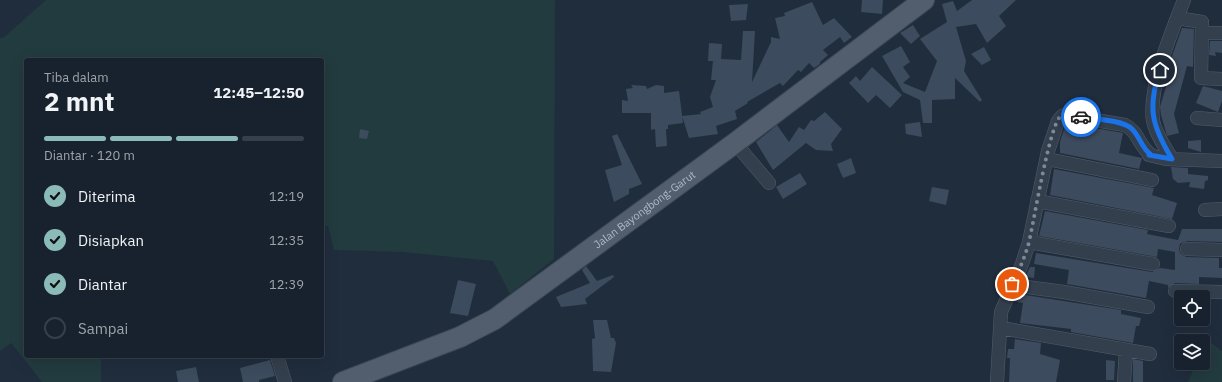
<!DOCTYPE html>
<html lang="id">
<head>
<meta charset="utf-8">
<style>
	:root { --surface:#18222e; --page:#252f3a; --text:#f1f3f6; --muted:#9fa4aa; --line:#363f4a; --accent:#8bbbb9 }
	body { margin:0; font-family:"IBM Plex Sans",sans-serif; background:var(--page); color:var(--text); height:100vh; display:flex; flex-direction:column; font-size:15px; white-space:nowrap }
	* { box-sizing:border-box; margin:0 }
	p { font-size:13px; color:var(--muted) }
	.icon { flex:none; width:22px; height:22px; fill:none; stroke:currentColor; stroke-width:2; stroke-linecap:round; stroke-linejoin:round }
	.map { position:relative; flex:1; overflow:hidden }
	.panel { position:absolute; left:24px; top:58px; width:300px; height:300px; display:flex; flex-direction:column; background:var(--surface); border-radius:4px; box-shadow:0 4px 16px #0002,0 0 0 1px var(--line) }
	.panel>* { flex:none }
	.tools { position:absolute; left:1174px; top:290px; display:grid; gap:8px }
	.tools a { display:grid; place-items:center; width:36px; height:36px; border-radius:4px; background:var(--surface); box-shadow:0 4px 16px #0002,0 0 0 1px var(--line); font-size:20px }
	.pin { position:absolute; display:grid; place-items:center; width:34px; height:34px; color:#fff; margin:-17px; border:2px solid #fff; border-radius:50%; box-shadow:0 1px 4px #0007 }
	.courier { position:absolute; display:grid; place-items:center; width:40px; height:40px; margin:-20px; border:3px solid #1a73e8; border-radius:50%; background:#fff; color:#222; box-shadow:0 1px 5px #0007 }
	.summary em { font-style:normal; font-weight:700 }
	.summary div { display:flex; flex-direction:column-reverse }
	.summary { display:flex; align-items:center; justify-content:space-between; height:68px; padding:0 20px }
	h1 { font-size:26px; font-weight:700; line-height:30px }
	.bar { display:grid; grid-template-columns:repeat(4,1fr); gap:6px 4px; align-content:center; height:48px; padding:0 20px }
	.bar i { height:5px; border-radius:3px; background:var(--line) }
	.bar .on { background:var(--accent) }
	.bar p { grid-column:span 4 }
	ol { padding:0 20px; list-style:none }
	li { display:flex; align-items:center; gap:12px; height:44px }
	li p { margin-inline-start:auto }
	li .icon { padding:4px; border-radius:50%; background:var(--accent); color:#111; stroke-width:4 }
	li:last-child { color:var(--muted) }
	li i { width:22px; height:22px; border:2px solid var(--line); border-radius:50% }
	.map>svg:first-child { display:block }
</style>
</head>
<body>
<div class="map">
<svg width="1222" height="382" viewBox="0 0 1222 382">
	<rect width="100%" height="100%" fill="#202d3d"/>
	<path fill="#223b3e" d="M46,0h509l-1,259 -44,35 -17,-33 -91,-9 -68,-2 -6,-24h-6v-166h-296v296h75v26h-59l-31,-39 -11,8v-313h3z
		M1206,339l16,12v31h-34l8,-19h7v-16z"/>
	<path fill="#3c4b5d" d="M862,0h21l-1,14 -21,-2z
		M972,0h44l-17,16 7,10 -19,17 -11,-19 -20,3 10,34 -2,10 18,29 -2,2 -25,-24v21l-23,1v23h-9l-3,-23 -17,-8 -21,-36 19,-10 9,16 -7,5 7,10 -7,6 22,9 12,-31 -17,-22 27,-17 -5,-18 11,-3 4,10z
		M812,2l11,23 11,-7 18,19 -8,6 -4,-6 -17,13 5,5 -8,7v2l-6,4 -5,-5 -8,9 -3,-2 -15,16 -3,-3 -33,19 1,1 -13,8 2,8 -21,7 2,8 -29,4 -7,-22 19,-2 -1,-2 13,-5 -3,-10 6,-17h-5l2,-19h-5l1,-18 13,1 -1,15 20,1 2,-29h12l-3,51 19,-40v-5l9,2 -5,-21 10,-2 -1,-3z
		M748,4l-2,16 -15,1 -2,-16z
		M913,25l7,11 -9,8 -11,-11z
		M1182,28l12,1 -1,38 -6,-1 -13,48 5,19 -12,3 -6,-21 -1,-8 13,-44 -3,-1 2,-6z
		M1210,41h12v12l-7,-1 1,4 -7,-1z
		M984,47l7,13 -9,5 -11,-11z
		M872,67l30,28 -12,13 -14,-13 -8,8 -19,-20 7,-7 4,5z
		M631,85l15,1 1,3 9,-4 8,1v7l15,-2 4,32 -15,2v4h-2l1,17 -11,1 -1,-18 -4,1v-17h-29v-13l6,1 -2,-12 7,-1z
		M1203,86l19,5v10l-4,11 -22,-9z
		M825,112l17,17 -11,15 2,7 -17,-1 -10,-7 -33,27 -17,-28 21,-17 12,17 10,-15 5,3 7,-10 3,1z
		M920,122l2,15 -16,-3 -1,-10z
		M1066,123l57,10 -4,20 23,5 -3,11 -79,-16v-11z
		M360,129l9,2 -2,8 -8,-1z
		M617,134l25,50 -13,5v5l-15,8 -9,-32 17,-5 -10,-29z
		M1201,140v12l-13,-4v-7z
		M851,158l5,15 -13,5 -6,-14z
		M1171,167l17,1v6l20,2v4l-3,1 -1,8 -15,-2 1,-5 -12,1 -5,-4z
		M1054,169l100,19 -2,7 25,8 -5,16 -122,-24z
		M800,173l7,11 -24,15 -7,-12z
		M932,187l17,3 -3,15 -17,-4z
		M1045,211l103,19 -1,4 31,6 4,-11h40v13l-35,-1 -7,3 -1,5 1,4 6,4 33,1v10h3v10l-23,-1v7l-24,-1 -7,5v-3l-19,-4 -3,17 -79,-14 2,-14 -35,-6 2,-11 116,19 8,-4 15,2v-18l-17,-3 -1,8 -118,-21z
		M586,266l11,15 16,-6 1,2 -29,22 2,5 -26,3 -5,-10 34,-14 -8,-13z
		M1030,267h5l-1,11 -9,-1z
		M458,280l18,4 -8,32 -18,-3z
		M1019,294l102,16v4l20,4 -2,8h-3l-3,17 -62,-11v-3l-51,-6 3,-20 -6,-1z
		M593,320h14l4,18h3l2,5 -5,29 -18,-1 -1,-32 3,-1z
		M1015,339l26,4 -1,11 20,6 -4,22h-47l1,-24h-3l1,-9h6z
		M1133,359l10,2v21h-10z
		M270,360l5,16 -16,4v2h-16l-3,-14z
		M1106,360l9,1 -1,19h-8z
		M196,367l3,15h-21l-2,-11z"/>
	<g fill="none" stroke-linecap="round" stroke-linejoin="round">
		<g stroke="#525c6b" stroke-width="14">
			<path id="minor" d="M1177,18l25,4 -1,56 21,1
				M1202,33h20
				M1197,118l25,2
				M735,143l34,40
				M1047,159l105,21
				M1172,159c-7,-12 -16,-24 -19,-38 -5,-34 19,-90 31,-121
				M1037,201l132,25
				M1205,210l17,-1
				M1029,242l124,22
				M1187,249l35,1
				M1012,285l52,7 84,15
				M1175,291l47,1
				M1001,328l149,26
				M277,356l8,26
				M997,382l4,-70 21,-48 7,-22 19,-91 10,-30 4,-5 3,-1 60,10c13,6 14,21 25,29l-1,1 17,4 56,2
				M1124,382l2,-32"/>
		</g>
		<g stroke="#3d4856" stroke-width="22">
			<g id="primary">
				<path id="s1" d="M343,382l117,-45 35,-18 240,-176 189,-143"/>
			</g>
		</g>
		<use href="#minor" stroke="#343f4d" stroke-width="13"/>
		<use href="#primary" stroke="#525e6d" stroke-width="20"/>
	</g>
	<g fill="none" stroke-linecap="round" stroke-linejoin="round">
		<path stroke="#7d8898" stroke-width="4" stroke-dasharray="0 7.2" d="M1012,284c7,-13 13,-27 17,-42 5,-21 20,-114 31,-125 5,-4 15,-1 21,0"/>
		<path stroke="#1a73e8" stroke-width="5" d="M1081,117c13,2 42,3 51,12 8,8 10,19 18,25l-1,1 23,4c-20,-33 -25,-51 -12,-89"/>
	</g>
	<g text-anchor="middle" stroke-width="4" stroke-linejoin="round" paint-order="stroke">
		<g font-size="11" fill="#afb9c9" stroke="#192432">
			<text dy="4" stroke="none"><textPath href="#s1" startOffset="350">Jalan Bayongbong-Garut</textPath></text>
		</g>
	</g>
</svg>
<div class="tools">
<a><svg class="icon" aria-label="locate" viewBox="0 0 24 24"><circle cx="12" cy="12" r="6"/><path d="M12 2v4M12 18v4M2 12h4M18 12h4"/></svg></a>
<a><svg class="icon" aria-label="layers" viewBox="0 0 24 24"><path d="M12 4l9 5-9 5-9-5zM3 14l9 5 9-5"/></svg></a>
</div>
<div class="pin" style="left:1012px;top:284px;background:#ea580c"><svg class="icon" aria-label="bag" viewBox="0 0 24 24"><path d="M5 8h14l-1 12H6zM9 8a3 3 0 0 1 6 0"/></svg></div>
<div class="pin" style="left:1160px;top:70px;background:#1f2937"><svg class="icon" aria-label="home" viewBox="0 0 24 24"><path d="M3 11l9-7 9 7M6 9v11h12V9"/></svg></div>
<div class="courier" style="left:1081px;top:117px"><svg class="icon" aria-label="car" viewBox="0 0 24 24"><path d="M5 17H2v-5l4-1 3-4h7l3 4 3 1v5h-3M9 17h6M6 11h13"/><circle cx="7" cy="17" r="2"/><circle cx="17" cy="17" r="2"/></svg></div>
<section class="panel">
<div class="summary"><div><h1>2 mnt</h1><p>Tiba dalam</p></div><em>12:45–12:50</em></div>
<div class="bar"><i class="on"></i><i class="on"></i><i class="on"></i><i></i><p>Diantar · 120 m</p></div>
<ol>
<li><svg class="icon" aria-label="check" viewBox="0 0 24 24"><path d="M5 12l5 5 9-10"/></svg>Diterima<p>12:19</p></li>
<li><svg class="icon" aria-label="check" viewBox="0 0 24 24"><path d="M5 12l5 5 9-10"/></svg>Disiapkan<p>12:35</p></li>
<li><svg class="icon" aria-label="check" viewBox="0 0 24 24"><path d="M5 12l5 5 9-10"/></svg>Diantar<p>12:39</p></li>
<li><i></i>Sampai</li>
</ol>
</section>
</div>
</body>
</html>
